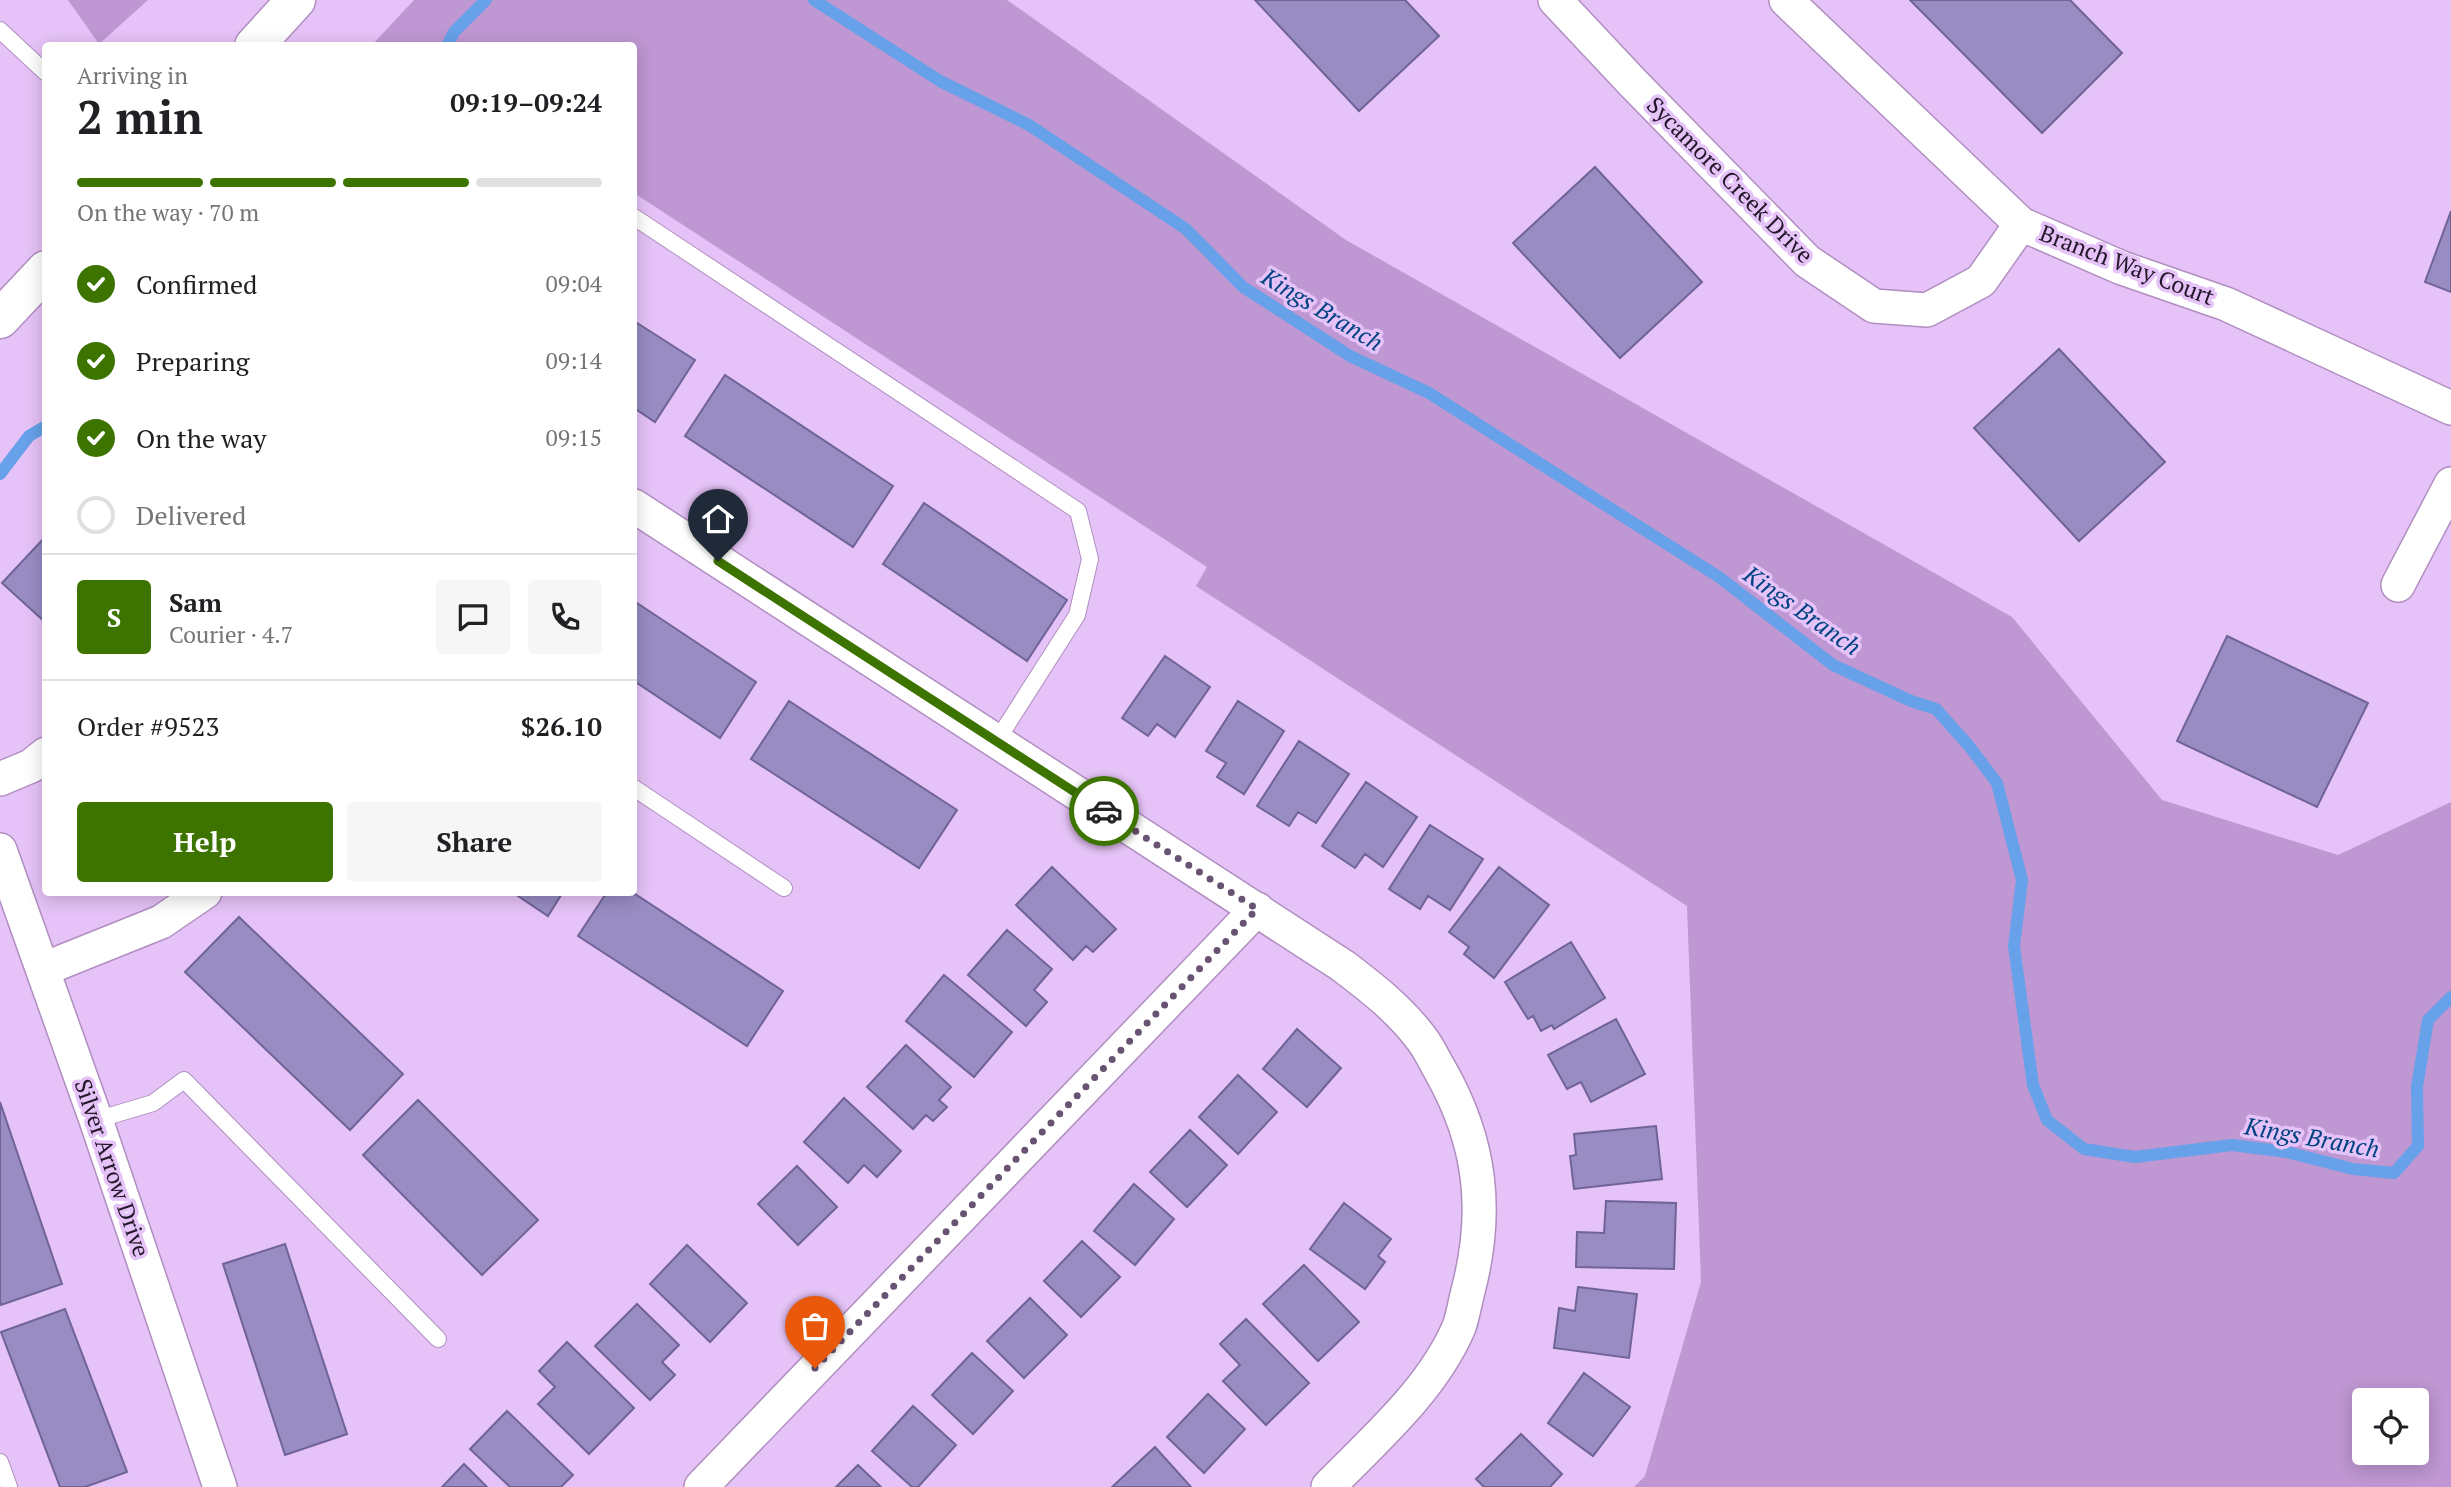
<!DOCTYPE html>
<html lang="en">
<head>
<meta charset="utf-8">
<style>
	:root { --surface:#fff; --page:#f6f6f6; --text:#202124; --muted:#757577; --line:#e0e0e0; --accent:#3d7400 }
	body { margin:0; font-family:"PT Serif",serif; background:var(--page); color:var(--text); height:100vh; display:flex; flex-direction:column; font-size:26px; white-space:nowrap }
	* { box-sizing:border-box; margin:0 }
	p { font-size:23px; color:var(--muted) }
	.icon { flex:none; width:38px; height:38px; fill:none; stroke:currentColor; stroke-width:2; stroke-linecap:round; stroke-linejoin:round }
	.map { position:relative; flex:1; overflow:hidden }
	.drawer { position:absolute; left:42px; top:42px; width:595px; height:854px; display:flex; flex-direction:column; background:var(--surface); border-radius:7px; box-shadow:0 4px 18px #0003 }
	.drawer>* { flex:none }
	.controls { position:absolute; left:2352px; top:1388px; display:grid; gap:14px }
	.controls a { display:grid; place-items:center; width:77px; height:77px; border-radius:7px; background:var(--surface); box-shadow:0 4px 18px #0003; font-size:35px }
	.pin { position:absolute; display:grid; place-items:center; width:60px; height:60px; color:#fff; margin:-72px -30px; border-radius:50% 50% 50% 0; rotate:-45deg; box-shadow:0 0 7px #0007 }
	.pin .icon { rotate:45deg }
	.courier { position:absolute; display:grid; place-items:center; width:70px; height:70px; margin:-35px; border:5px solid #3d7400; border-radius:50%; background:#fff; color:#222; box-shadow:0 2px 9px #0007 }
	.summary em { font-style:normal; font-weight:700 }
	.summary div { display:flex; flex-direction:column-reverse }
	.summary { display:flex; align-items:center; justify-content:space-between; height:119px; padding:0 35px }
	h1 { font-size:46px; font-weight:700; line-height:52px }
	.bar { display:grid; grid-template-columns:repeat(4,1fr); gap:10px 7px; align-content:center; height:84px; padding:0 35px }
	.bar i { height:9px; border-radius:5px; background:var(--line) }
	.bar .active { background:var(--accent) }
	.bar p { grid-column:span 4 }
	.line { display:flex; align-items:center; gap:18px; padding:0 35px; border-top:2px solid var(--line) }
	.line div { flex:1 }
	.round { display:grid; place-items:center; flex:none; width:74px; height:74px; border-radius:7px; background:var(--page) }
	ol { padding:0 35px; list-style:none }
	li { display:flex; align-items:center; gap:21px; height:77px }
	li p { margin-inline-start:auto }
	li .icon { padding:7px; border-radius:50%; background:var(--accent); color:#fff; stroke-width:4 }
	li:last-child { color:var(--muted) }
	li i { width:38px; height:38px; border:4px solid var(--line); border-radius:50% }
	.button { display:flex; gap:14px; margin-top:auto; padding:14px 35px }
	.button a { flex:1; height:80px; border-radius:7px; background:var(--accent); color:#fff; font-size:28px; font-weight:700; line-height:80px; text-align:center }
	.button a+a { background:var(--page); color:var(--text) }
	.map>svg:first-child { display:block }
</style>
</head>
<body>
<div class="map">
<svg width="2451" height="1487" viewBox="0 0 2451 1487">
	<rect width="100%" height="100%" fill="#e5c2f7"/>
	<path fill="#bf97d3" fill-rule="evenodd" d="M68,0h80l-49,44z
		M414,0h593l339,240 666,377 150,183 176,55 113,-53v685h-817l11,-11 56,-194 -14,-376 -491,-320 11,-19 -573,-374v-147l-262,-1zM2364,1400h53v52h-53z"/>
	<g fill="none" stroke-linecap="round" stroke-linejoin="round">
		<path stroke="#66a1e9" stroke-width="12" d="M814,0l126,81 89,44 157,104 57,58 107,69 79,37 184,117 106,67 114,88 78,36 25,8 33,37 28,37 25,97 -8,66 19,139 14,35 37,29 51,8 97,-12 55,7 66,17 41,4 24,-27 -1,-59 11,-67 23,-23
			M447,46l7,-14 32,-32
			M0,474l29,-38 17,-10"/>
	</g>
	<path fill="#988cc3" stroke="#6f6397" stroke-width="2" d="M1255,0h150l34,36 -80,75z
		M1910,0h160l52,53 -80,80z
		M1595,167l107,115 -82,76 -107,-115z
		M2451,211v81l-26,-10z
		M634,321l61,39 -40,62 -21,-14z
		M2059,349l106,113 -86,79 -105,-113z
		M725,375l168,111 -40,61 -168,-111z
		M924,503l143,97 -40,61 -144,-97z
		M46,536v87l-44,-40z
		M634,601l122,81 -36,56 -86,-57z
		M2227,636l141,67 -51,104 -140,-66z
		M1165,656l45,31 -35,50 -18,-13 -9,12 -26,-18z
		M789,701l168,109 -38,58 -168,-109z
		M1238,701l46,30 -40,63 -27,-17 9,-14 -20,-12z
		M1299,741l50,33 -33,49 -18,-11 -9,14 -32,-20z
		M1366,782l51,35 -34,50 -18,-13 -10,14 -33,-22z
		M1430,825l53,34 -33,51 -22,-14 -8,13 -31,-20z
		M1052,867l64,62 -23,23 -7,-6 -13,14 -57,-55z
		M1499,867l50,38 -55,73 -30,-24 5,-7 -20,-15z
		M512,892h51l-15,24z
		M607,892h25l151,99 -36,55 -169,-110z
		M239,917l164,157 -53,56 -165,-158z
		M1007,930l45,39 -18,21 13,12 -21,24 -58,-51z
		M1571,942l34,56 -51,31 -2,-4 -11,6 -8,-15 -5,3 -23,-37z
		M944,975l68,57 -38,45 -68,-56z
		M1616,1019l29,55 -54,28 -10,-20 -14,7 -19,-34z
		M1297,1029l44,39 -34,39 -44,-38z
		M906,1045l45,42 -12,13 8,7 -14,14 -7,-6 -13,14 -46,-42z
		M1238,1075l39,37 -39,42 -39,-37z
		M844,1098l57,53 -24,26 -13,-12 -16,18 -44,-41z
		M418,1100l120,120 -56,55 -119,-120z
		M0,1102l62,182 -61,21 -1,-4z
		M1656,1126l6,53 -88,10 -4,-33 6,-1 -2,-21z
		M1190,1130l37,35 -40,42 -37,-35z
		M797,1166l40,41 -39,38 -40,-41z
		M1134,1184l40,35 -39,46 -41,-34z
		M1606,1201l70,2 -2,66 -98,-2 1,-35 27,1z
		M1344,1203l47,36 -13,17 7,6 -20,27 -55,-40z
		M1082,1241l38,36 -39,40 -37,-36z
		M285,1244l62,190 -62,21 -62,-191z
		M687,1245l60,58 -37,39 -60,-58z
		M1304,1265l55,57 -41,39 -55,-57z
		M1578,1287l59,7 -8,64 -75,-10 5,-40 16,3z
		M1030,1298l37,37 -43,43 -37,-37z
		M637,1304l42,41 -17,17 13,13 -25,25 -55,-54z
		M65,1309l62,163 -42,15h-25l-59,-155z
		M1246,1319l63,64 -43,42 -43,-44 17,-16 -20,-21z
		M567,1342l67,66 -45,46 -51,-50 17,-17 -16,-16z
		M972,1353l41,38 -40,43 -41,-39z
		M1584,1373l46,34 -37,49 -45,-33z
		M1208,1394l37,35 -41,44 -37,-36z
		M913,1406l43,39 -38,42h-6l-40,-36z
		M507,1411l66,64 -12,12h-51l-40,-38z
		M1521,1434l41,40 -12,13h-66l-8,-8z
		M1155,1447l36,40h-79z
		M464,1464l23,23h-45z
		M858,1465l23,22h-45z"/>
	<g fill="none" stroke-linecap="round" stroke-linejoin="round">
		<g stroke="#b08ec0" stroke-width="18">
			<path id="service" d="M0,30l46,43
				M634,217l444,294 12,48 -13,56 -81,127
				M634,788l150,100
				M96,1120l57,-17 31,-23 254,259
				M0,1462l9,25"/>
		</g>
		<g stroke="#b08ec0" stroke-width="36">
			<path id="minor" d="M1555,0l78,83 174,178 67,45 53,4 54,-29 40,-57
				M1786,0l235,224 101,44 104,36 225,104
				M634,506l709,460c29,22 56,43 78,72 8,10 13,22 19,32 41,72 49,141 28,221 -3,11 -5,25 -9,36 -27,63 -84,112 -131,160
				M2398,585l53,-101
				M0,779l31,-13 15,-12
				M0,850l96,270 124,367
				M44,969l117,-47 44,-30
				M701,1487l556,-578"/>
		</g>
		<g stroke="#b08ec0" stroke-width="41">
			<path id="secondary" d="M254,46l42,-46
				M0,319l46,-49"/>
		</g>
		<use href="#service" stroke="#fff" stroke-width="16"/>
		<use href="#minor" stroke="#fff" stroke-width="33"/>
		<use href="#secondary" stroke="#fff" stroke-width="38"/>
	</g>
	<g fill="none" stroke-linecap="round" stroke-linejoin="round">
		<path stroke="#685372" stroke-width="7" stroke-dasharray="0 12.6" d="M815,1368l442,-459 -153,-98"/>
		<path stroke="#3d7400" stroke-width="9" d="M718,561l386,250"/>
	</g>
	<g text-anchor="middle" stroke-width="7" stroke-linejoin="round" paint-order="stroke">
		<g font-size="23" fill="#24172a" stroke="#e5c2f7">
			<text transform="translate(1730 180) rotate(45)" y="8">Sycamore Creek Drive</text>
			<text transform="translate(2127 265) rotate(21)" y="8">Branch Way Court</text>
			<text transform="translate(112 1168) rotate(71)" y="8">Silver Arrow Drive</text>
		</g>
		<g font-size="24" font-style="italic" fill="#004282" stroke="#e5c2f7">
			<text transform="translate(1322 310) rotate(31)" y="8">Kings Branch</text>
			<text transform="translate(1802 611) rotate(35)" y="8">Kings Branch</text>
			<text transform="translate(2312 1138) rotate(10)" y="8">Kings Branch</text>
		</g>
	</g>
</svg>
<div class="controls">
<a><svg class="icon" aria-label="locate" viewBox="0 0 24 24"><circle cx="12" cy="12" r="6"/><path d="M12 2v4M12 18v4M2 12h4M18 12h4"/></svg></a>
</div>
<div class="pin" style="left:815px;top:1368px;background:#ea580c"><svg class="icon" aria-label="bag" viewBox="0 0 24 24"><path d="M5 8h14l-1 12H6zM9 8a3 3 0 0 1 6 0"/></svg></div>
<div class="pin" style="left:718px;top:561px;background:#1f2937"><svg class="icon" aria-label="home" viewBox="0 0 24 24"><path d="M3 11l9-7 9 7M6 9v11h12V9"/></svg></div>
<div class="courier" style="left:1104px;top:811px"><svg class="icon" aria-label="car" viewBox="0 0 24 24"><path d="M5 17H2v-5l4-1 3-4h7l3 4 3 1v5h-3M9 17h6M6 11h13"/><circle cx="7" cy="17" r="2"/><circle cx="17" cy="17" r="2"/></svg></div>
<section class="drawer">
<div class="summary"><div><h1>2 min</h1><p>Arriving in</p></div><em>09:19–09:24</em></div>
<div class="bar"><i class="active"></i><i class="active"></i><i class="active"></i><i></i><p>On the way · 70 m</p></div>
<ol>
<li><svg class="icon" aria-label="check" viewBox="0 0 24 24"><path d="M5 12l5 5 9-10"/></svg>Confirmed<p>09:04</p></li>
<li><svg class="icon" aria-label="check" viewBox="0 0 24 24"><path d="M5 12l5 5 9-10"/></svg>Preparing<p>09:14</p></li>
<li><svg class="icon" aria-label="check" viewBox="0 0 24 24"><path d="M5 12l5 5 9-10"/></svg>On the way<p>09:15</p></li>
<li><i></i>Delivered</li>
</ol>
<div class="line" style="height:126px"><b class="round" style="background:var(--accent);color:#fff">S</b><div><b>Sam</b><p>Courier · 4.7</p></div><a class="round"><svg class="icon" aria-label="chat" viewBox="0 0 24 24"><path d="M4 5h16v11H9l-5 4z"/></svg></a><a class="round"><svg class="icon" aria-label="phone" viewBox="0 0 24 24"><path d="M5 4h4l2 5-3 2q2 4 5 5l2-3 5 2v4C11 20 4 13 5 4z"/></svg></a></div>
<div class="line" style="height:91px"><div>Order #9523</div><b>$26.10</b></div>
<div class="button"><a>Help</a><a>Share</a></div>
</section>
</div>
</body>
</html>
